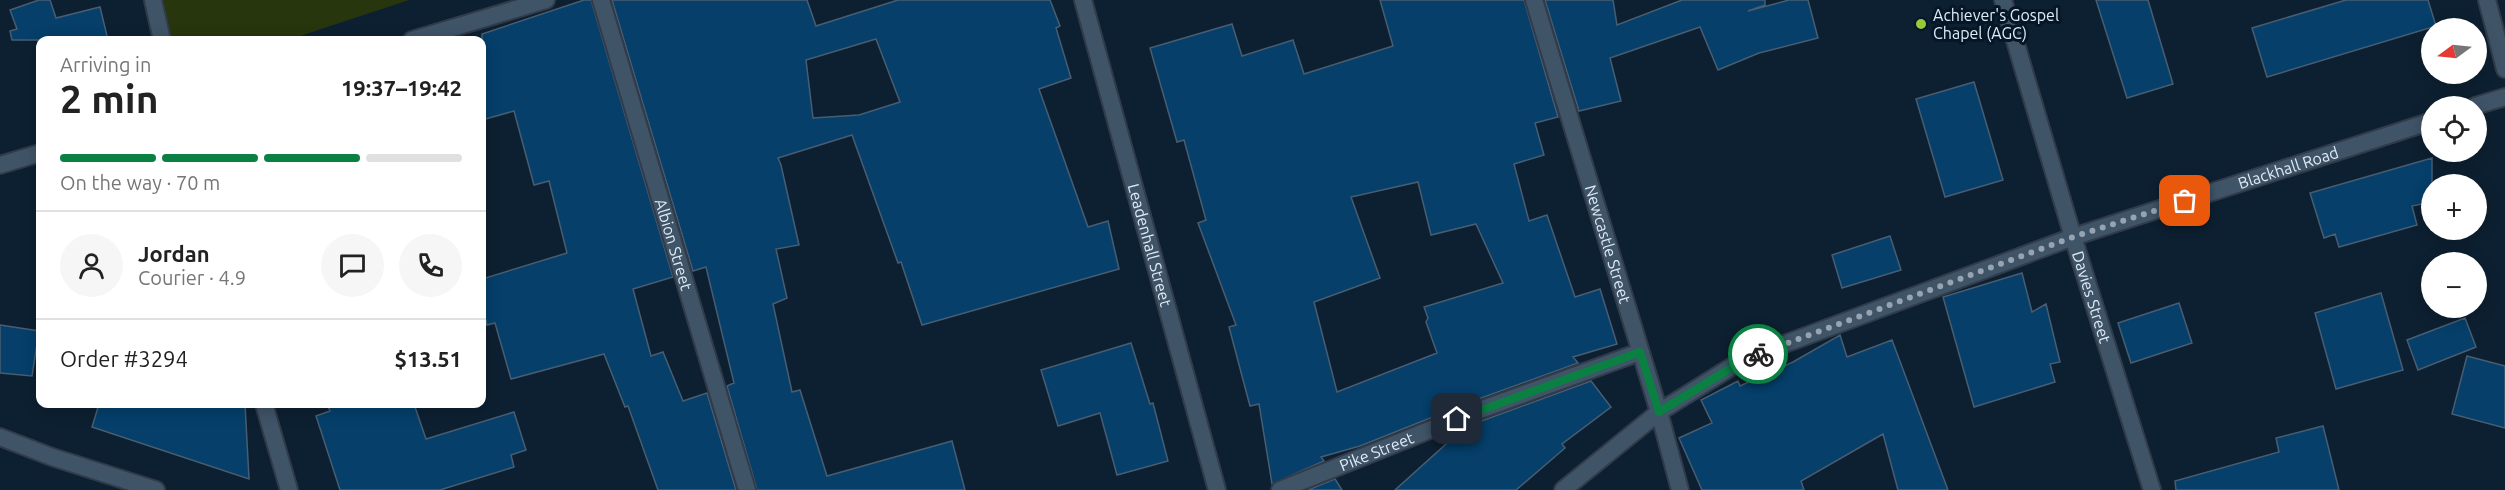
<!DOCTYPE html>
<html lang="en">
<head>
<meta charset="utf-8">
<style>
	:root { --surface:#fff; --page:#f6f6f6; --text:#222; --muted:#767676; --line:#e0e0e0; --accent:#0b8043 }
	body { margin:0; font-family:Ubuntu,sans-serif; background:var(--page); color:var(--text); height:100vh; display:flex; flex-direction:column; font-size:22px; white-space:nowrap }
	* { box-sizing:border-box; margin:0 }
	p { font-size:20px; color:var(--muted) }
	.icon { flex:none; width:33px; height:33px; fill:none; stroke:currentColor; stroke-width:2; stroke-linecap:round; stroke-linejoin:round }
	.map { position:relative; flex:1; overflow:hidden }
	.side { position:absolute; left:36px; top:36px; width:450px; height:372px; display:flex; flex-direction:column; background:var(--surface); border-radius:12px; box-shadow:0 3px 15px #0003 }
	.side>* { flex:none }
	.needle { width:39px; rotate:255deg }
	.fabs { position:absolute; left:2421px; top:18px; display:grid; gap:12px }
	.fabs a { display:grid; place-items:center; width:66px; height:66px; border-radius:50%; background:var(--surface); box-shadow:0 3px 15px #0003; font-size:30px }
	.pin { position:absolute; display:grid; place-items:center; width:51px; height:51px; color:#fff; margin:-26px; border-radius:12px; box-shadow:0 3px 9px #0006 }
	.courier { position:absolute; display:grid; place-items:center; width:60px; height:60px; margin:-30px; border:4px solid #0b8043; border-radius:50%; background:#fff; color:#222; box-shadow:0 2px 8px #0007 }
	.headline em { font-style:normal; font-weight:700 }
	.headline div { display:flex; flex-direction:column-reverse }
	.headline { display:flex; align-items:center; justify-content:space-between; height:102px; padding:0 24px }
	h1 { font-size:39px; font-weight:700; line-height:45px }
	.bar { display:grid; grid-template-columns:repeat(4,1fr); gap:9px 6px; align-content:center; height:72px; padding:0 24px }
	.bar i { height:8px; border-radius:4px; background:var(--line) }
	.bar .selected { background:var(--accent) }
	.bar p { grid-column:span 4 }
	.line { display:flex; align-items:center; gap:15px; padding:0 24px; border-top:2px solid var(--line) }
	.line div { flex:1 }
	.round { display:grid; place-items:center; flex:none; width:63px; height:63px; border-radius:32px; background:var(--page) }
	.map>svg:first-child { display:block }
</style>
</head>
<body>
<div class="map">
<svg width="2505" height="490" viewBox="0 0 2505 490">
	<rect width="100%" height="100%" fill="#0d2031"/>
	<path fill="#27360c" d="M144,0h265l-121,40h-134z"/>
	<path fill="#053f6a" stroke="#485d71" stroke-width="1.5" fill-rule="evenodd" d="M39,0h11l6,18 44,-11 8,33h-96l-2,-9 7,-2 -7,-19z
		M584,0h7l82,277 -40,12 18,67 12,-4 20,49 24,-8 29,97h-78l-30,-84 -3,1 -21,-53 -93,25 -16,-56 -8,2 -5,-20v-26l85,-26 -18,-72 -15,4 -20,-74 -32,9v-86z
		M612,0h195l9,26 82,-26h152l10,26 -4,2 15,50 -32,11 49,138 20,-6 11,48 -197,56 -21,-63 -3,1 -46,-128 -74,23 3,7 18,80 -23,4 11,49 -14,6 19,88 8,-2 27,86 125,-35 13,49h-208l-30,-104 7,-3 -28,-116 -13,4zM876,39l24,63 -41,13 -46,3 -7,-58z
		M1380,0h144l34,117 -23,6 9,32 -30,9 15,57 18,-6 28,82 25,-8 17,55 -44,13 5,6 -105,38 -113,45 -39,11 3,4 -52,23 -13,-80 -9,2 -21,-79 7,-2 -38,-102 8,-3 -22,-80 -7,2 -27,-94 82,-24 10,32 51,-16 11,34 89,-28zM1418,182l13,53 45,-11 27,59 -79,24 4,11 -2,4 11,31 -100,39 -23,-90 66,-24 -29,-81z
		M1545,0h68l4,25 65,-25h83v5l-17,6 41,-11h19l10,38 -59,15 -41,17 -18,-43 -90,31 11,43 -42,10z
		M2096,0h52l25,84 -46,14z
		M2346,0h82l8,26 -169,51 -15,-49z
		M1974,82l29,98 -58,17 -29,-98z
		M2432,158v44l-20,4 5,19 -78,22 -4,-13 -11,4 -14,-45z
		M1890,236l11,34 -59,18 -10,-33z
		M2022,273l10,39 14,-8 14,58 -10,2 5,18 -81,25 -31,-110z
		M2381,293l22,77 -67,19 -21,-76z
		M2179,303l13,40 -61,20 -13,-40z
		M2465,318l11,29 -58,23 -11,-30z
		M0,325l39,6 -7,45 -32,-3z
		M1840,335l7,22 45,-17 56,150h-50l-15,-56 -82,47 3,9h-102l-23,-52 33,-15 -11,-23 37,-19 2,5 53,-24z
		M1131,343l19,61 3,-1 15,58 -51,14 -17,-62 -42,13 -17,-56z
		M2467,356l38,10v62l-53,-14z
		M1591,381l20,26 -49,37 3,4 -49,42h-121l70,-63z
		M99,404h146l4,75 -157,-52z
		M327,404h87l12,35 88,-27 12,38 -15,5 3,12 -74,23h-100l-24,-74 14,-5z
		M2323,426l16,64h-163l-1,-9 104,-29 -3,-14z
		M1335,479l7,11h-34z"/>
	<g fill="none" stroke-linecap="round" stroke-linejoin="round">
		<g stroke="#313b49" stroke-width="20">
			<g id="minor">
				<path d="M153,0l9,40"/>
				<path id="s1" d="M601,0l146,490"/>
				<path id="s2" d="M1083,0l134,490"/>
				<path id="s3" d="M2003,0l70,237 79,253"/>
				<path d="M2487,0l18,69"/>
				<path d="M412,40l134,-40"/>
				<path d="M2475,106l30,-9"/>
				<path d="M0,165l40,-12"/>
				<path d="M264,404l25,86"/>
				<path d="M0,437l52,20 104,33"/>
				<path id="s4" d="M1280,490l197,-79 163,-59"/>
				<path id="s5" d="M1680,490l-21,-78 85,-53 329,-122 359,-116"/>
			</g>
		</g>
		<g stroke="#313b49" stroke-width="20">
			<g id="tertiary">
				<path id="s6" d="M1534,0l125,412 -96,78"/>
			</g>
		</g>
		<use href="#minor" stroke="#405468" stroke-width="16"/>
		<use href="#tertiary" stroke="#405468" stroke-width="16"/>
	</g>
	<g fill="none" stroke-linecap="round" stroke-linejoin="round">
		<path stroke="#96a4b2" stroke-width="6" stroke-dasharray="0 10.8" d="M1758,354l315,-117 112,-36"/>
		<path stroke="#0b8043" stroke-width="8" d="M1457,419l183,-67 19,60 85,-52 14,-6"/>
	</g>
	<circle fill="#97cc38" stroke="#051727" stroke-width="2" cx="1921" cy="24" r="6"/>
	<g text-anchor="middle" stroke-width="6" stroke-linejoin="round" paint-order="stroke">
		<g font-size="16" fill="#dfebf7" stroke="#051727" text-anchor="start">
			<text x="1933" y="21">Achiever's Gospel<tspan x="1933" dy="18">Chapel (AGC)</tspan></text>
		</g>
		<g font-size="16" fill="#dfebf7" stroke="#051727">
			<text dy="6" stroke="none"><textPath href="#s5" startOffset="758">Blackhall Road</textPath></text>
			<text dy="6" stroke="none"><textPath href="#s1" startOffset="255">Albion Street</textPath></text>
			<text dy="6" stroke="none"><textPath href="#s2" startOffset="254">Leadenhall Street</textPath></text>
			<text dy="6" stroke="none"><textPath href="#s6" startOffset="255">Newcastle Street</textPath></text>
			<text dy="6" stroke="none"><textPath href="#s3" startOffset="310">Davies Street</textPath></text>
			<text dy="6" stroke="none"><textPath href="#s4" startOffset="104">Pike Street</textPath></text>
		</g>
	</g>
</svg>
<div class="fabs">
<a><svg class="needle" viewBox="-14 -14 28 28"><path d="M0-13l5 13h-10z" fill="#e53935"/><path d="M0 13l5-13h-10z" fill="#767676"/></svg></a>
<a><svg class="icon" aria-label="locate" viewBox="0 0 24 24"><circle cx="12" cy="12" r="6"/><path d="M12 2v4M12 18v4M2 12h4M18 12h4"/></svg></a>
<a>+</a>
<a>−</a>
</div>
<div class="pin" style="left:2185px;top:201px;background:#ea580c"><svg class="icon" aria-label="bag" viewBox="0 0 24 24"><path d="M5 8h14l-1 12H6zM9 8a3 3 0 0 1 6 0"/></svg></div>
<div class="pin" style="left:1457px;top:419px;background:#1f2937"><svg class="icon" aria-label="home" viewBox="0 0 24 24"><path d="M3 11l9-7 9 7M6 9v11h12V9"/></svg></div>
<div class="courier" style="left:1758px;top:354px"><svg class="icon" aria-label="bike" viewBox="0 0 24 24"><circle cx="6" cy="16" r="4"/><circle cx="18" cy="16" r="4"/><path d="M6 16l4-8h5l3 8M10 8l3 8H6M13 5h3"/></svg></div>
<section class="side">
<div class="headline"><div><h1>2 min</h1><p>Arriving in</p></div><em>19:37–19:42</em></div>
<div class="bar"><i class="selected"></i><i class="selected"></i><i class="selected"></i><i></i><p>On the way · 70 m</p></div>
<div class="line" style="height:108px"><a class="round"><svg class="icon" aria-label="person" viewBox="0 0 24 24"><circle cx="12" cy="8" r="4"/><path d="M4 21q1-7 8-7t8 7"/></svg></a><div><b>Jordan</b><p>Courier · 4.9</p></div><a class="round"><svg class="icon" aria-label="chat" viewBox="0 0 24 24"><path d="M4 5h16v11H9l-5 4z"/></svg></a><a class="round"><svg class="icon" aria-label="phone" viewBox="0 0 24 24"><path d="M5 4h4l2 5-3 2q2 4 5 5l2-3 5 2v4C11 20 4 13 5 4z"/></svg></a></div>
<div class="line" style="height:78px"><div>Order #3294</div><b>$13.51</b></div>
</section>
</div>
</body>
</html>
